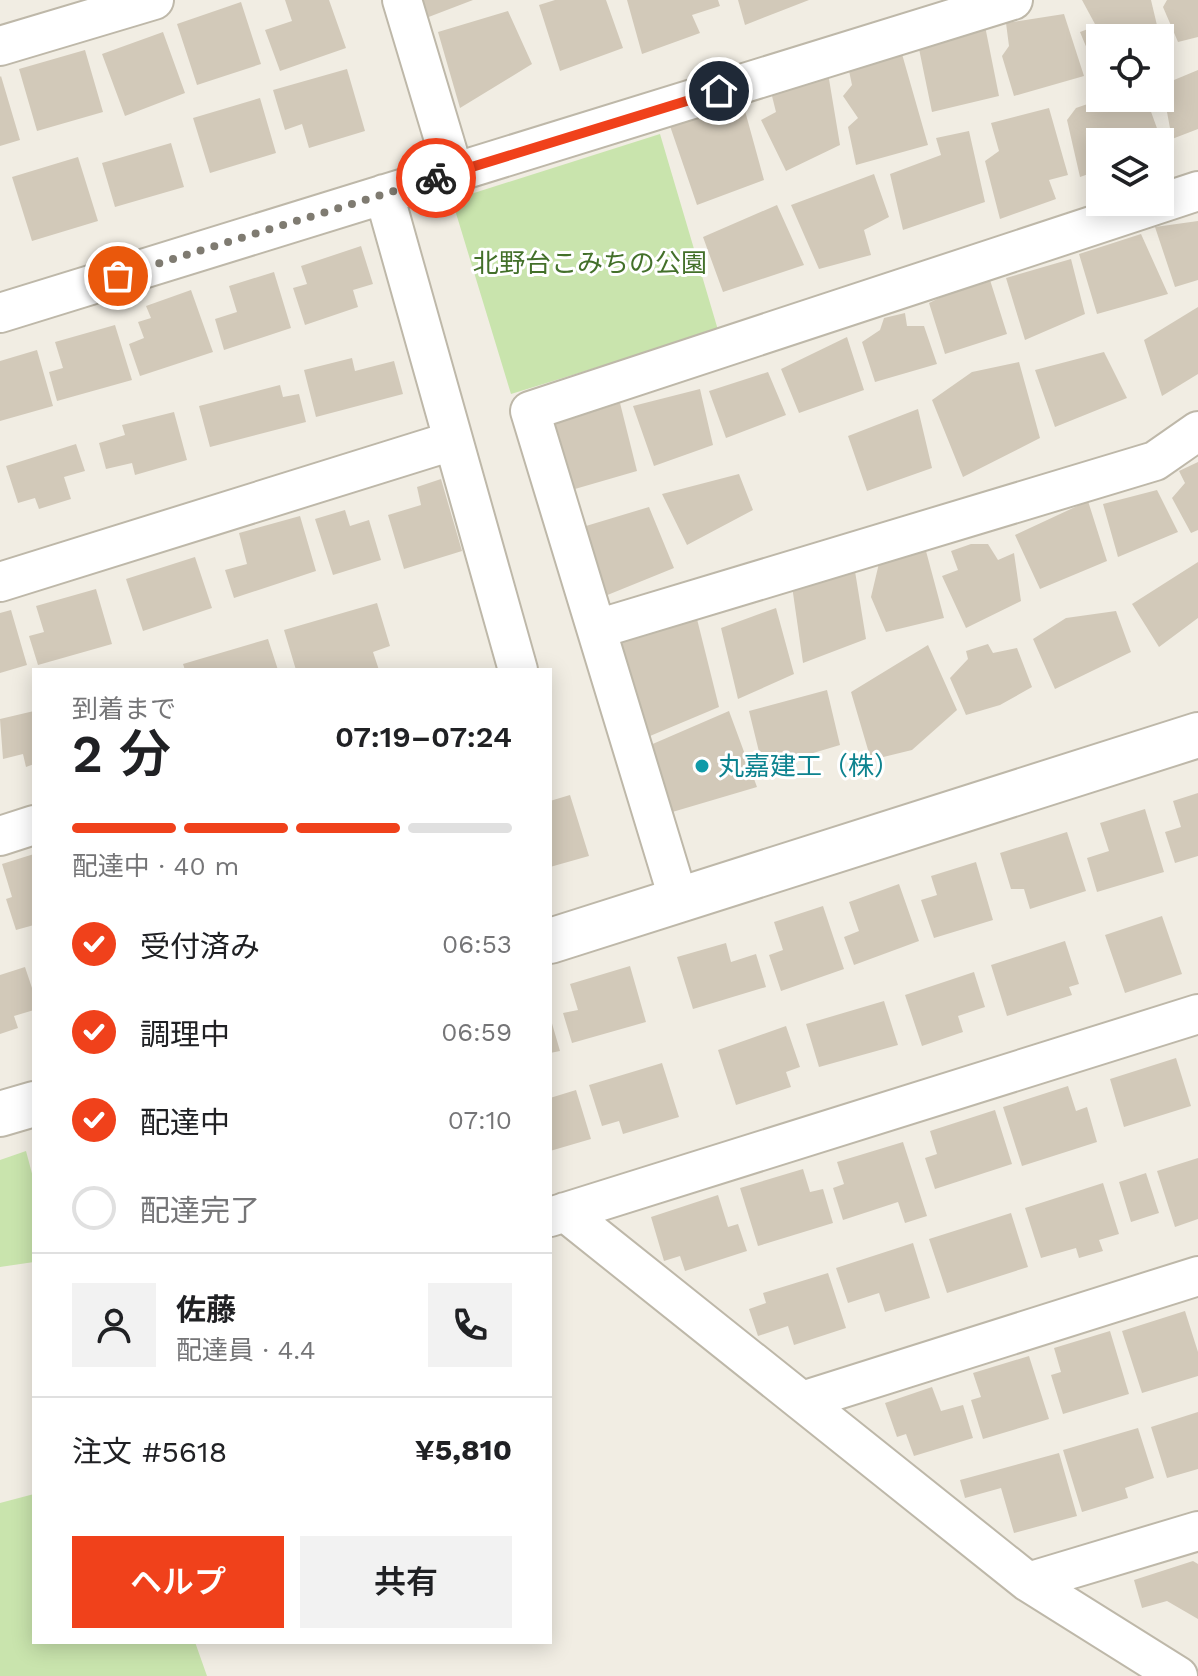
<!DOCTYPE html>
<html lang="ja">
<head>
<meta charset="utf-8">
<style>
	:root { --surface:#fff; --page:#f2f2f2; --text:#202124; --muted:#757577; --line:#e0e0e0; --accent:#f0411b }
	body { margin:0; font-family:"Work Sans","Noto Sans JP",sans-serif; background:var(--page); color:var(--text); height:100vh; display:flex; flex-direction:column; font-size:30px; white-space:nowrap }
	* { box-sizing:border-box; margin:0 }
	p { font-size:26px; color:var(--muted) }
	.icon { flex:none; width:44px; height:44px; fill:none; stroke:currentColor; stroke-width:2; stroke-linecap:round; stroke-linejoin:round }
	.map { position:relative; flex:1; overflow:hidden }
	.drawer { position:absolute; left:32px; top:668px; width:520px; height:976px; display:flex; flex-direction:column; background:var(--surface); border-radius:0px; box-shadow:0 4px 20px #0003 }
	.drawer>* { flex:none }
	.controls { position:absolute; left:1086px; top:24px; display:grid; gap:16px }
	.controls a { display:grid; place-items:center; width:88px; height:88px; border-radius:0px; background:var(--surface); box-shadow:0 4px 20px #0003; font-size:40px }
	.pin { position:absolute; display:grid; place-items:center; width:68px; height:68px; color:#fff; margin:-34px; border:4px solid #fff; border-radius:50%; box-shadow:0 2px 8px #0007 }
	.courier { position:absolute; display:grid; place-items:center; width:80px; height:80px; margin:-40px; border:6px solid #f0411b; border-radius:50%; background:#fff; color:#222; box-shadow:0 2px 10px #0007 }
	.summary em { font-style:normal; font-weight:600 }
	.summary div { display:flex; flex-direction:column-reverse }
	.summary { display:flex; align-items:center; justify-content:space-between; height:136px; padding:0 40px }
	h1 { font-size:52px; font-weight:600; line-height:60px }
	.bar { display:grid; grid-template-columns:repeat(4,1fr); gap:12px 8px; align-content:center; height:96px; padding:0 40px }
	.bar i { height:10px; border-radius:6px; background:var(--line) }
	.bar .current { background:var(--accent) }
	.bar p { grid-column:span 4 }
	.line { display:flex; align-items:center; gap:20px; padding:0 40px; border-top:2px solid var(--line) }
	.line div { flex:1 }
	.round { display:grid; place-items:center; flex:none; width:84px; height:84px; border-radius:0px; background:var(--page) }
	ol { padding:0 40px; list-style:none }
	li { display:flex; align-items:center; gap:24px; height:88px }
	li p { margin-inline-start:auto }
	li .icon { padding:8px; border-radius:50%; background:var(--accent); color:#fff; stroke-width:4 }
	li:last-child { color:var(--muted) }
	li i { width:44px; height:44px; border:4px solid var(--line); border-radius:50% }
	.button { display:flex; gap:16px; margin-top:auto; padding:16px 40px }
	.button a { flex:1; height:92px; border-radius:0px; background:var(--accent); color:#fff; font-size:32px; font-weight:600; line-height:92px; text-align:center }
	.button a+a { background:var(--page); color:var(--text) }
	.map>svg:first-child { display:block }
</style>
</head>
<body>
<div class="map">
<svg width="1198" height="1676" viewBox="0 0 1198 1676">
	<rect width="100%" height="100%" fill="#f1ede3"/>
	<path fill="#c9e4ad" d="M660,134l58,196 -207,64 -59,-194z
		M26,1151l8,30v81l-34,5v-107z
		M34,1494v148h161l12,34h-207v-173z"/>
	<path fill="#d2c9b9" d="M285,0h44l17,48 -66,23 -15,-41 27,-9z
		M422,0h51l-47,18z
		M555,0h51l17,48 -63,23 -21,-66z
		M627,0h91l2,6 -28,9 8,18 -58,21z
		M738,0h71l-64,25z
		M1082,0h69l9,38h-60l-3,35 -17,-41 16,-6z
		M1167,0h31v37l-20,5 -15,-35z
		M241,2l20,62 -64,21 -20,-61z
		M508,11l24,53 -72,44 -22,-76z
		M1064,14l20,62 -70,20 -12,-40 7,-10 -3,-23z
		M985,26l14,70 -67,16 -14,-68z
		M163,32l22,61 -60,23 -23,-62z
		M85,50l18,62 -66,19 -18,-62z
		M902,54l26,91 -72,20 -8,-38 10,-9 -15,-22 9,-11 -4,-19z
		M347,69l18,62 -56,17 -7,-24 -17,6 -12,-40z
		M1198,70v59l-26,10 -10,-54z
		M828,73l12,72 -54,26 -25,-51 15,-8 -5,-20z
		M1,76l19,64 -20,6v-69z
		M260,98l16,55 -66,20 -17,-55z
		M1105,98h41l16,44h-62v28l-20,7 -13,-57 9,-12z
		M742,100l22,80 -67,25 -27,-79z
		M1049,108l19,67 -19,5 7,19 -56,20 -15,-58 14,-10 -8,-28z
		M969,131l16,71 -82,28 -13,-56 51,-19 -5,-17z
		M171,143l13,44 -69,20 -13,-44z
		M78,157l20,64 -66,20 -20,-64z
		M874,174l15,43 -25,13 7,25 -52,14 -28,-64z
		M777,205l27,60 -81,27 -20,-55z
		M1198,221v59l-23,7 -20,-60z
		M1141,234l27,60 -71,20 -18,-60z
		M361,246l12,38 -20,6 5,17 -53,18 -12,-37 14,-4 -6,-18z
		M1071,259l14,55 -60,26 -19,-62z
		M274,272l17,56 -67,22 -9,-31 22,-7 -8,-26z
		M990,280l17,54 -62,20 -16,-51 32,-16z
		M191,290l22,62 -73,24 -11,-32 15,-6 -6,-16 13,-4 -5,-12z
		M1198,307v67l-36,22 -18,-56z
		M905,313l2,13h17l13,38 -62,18 -13,-40 18,-12 4,-12z
		M115,325l17,55 -75,21 -8,-29 14,-4 -8,-26z
		M847,337l17,53 -65,23 -18,-44z
		M37,350l16,56 -53,15v-60z
		M1104,352l23,46 -72,29 -20,-57z
		M352,358l3,13 39,-10 9,33 -87,23 -12,-47z
		M1019,362l21,76 -77,39 -31,-77 40,-28z
		M768,372l18,43 -60,23 -17,-47z
		M280,385l3,12 16,-3 7,28 -96,25 -11,-41z
		M700,389l13,56 -59,21 -21,-60z
		M620,403l17,68 -69,20 -23,-64z
		M918,409l14,59 -65,23 -19,-55z
		M174,412l13,48 -52,15 -3,-12 -26,6 -7,-26 26,-8 -3,-10z
		M76,444l9,27 -21,6 7,22 -32,10 -4,-11 -17,5 -12,-37z
		M1198,462v68l-7,3 -19,-35 13,-15 -6,-12z
		M739,474l14,36 -66,35 -25,-51z
		M441,479l21,72 -58,18 -16,-54 33,-10 -4,-18z
		M1157,490l21,42 -60,25 -15,-53z
		M1088,501l19,60 -67,28 -25,-54z
		M649,507l25,61 -69,28 -29,-67z
		M345,510l5,16 19,-6 12,40 -48,15 -18,-56z
		M300,516l16,55 -82,27 -9,-28 22,-6 -8,-31z
		M971,544h17l10,16 16,-7 7,48 -55,27 -24,-52 16,-6 -7,-19z
		M926,551l18,67 -58,14 -15,-35 9,-38z
		M195,557l17,51 -69,23 -17,-52z
		M1198,562v56l-39,29 -27,-43z
		M854,565l12,74 -63,24 -11,-77z
		M96,589l16,55 -74,21 -9,-29 15,-4 -8,-26z
		M377,603l13,43 -17,6 6,18h-83l-12,-40z
		M776,608l18,66 -56,25 -17,-71z
		M11,610l16,55 -27,8v-60z
		M1116,611l15,41 -76,37 -22,-50 33,-21z
		M696,615l23,92 -69,29 -30,-95z
		M268,639l10,31h-93l-2,-6z
		M988,644l5,9 24,-5 15,39 -32,18 -34,10 -16,-37 18,-19 -2,-8z
		M928,645l29,65 -45,40 -41,10 -20,-68z
		M827,690l13,55 -77,23 -14,-57z
		M34,711v53l-8,3 -3,-13 -20,5 -3,-40z
		M729,711l28,76 -88,26 -21,-67z
		M1198,793v63l-23,7 -10,-31 16,-5 -8,-26z
		M570,795l19,61 -39,11v-66z
		M1145,809l19,63 -67,20 -10,-34 22,-7 -9,-28z
		M1067,832l19,59 -56,18 -6,-20h-13l-11,-36z
		M34,854v71l-18,5 -10,-31 6,-2 -10,-33z
		M976,862l17,58 -59,18 -13,-38 16,-5 -6,-19z
		M899,884l20,57 -65,24 -10,-28 15,-6 -10,-29z
		M823,906l21,63 -63,22 -12,-36 14,-5 -9,-28z
		M1162,916l20,58 -57,19 -20,-58z
		M1065,941l14,43 -10,3 3,8 -65,21 -16,-51z
		M726,943l5,19 25,-8 10,33 -73,22 -16,-52z
		M630,966l16,56 -74,21 -9,-30 15,-3 -8,-26z
		M25,967l9,27v16l-20,6 4,12 -18,6v-59z
		M974,972l11,35 -27,9 5,16 -41,14 -17,-51z
		M884,1001l14,44 -79,22 -13,-43z
		M551,1020l9,31 -10,2v-32z
		M786,1026l14,41 -14,5 5,15 -55,18 -18,-55z
		M1176,1058l15,48 -67,21 -14,-48z
		M662,1063l17,54 -56,17 -4,-13 -17,5 -13,-41z
		M1068,1086l8,25 11,-4 10,35 -75,24 -19,-59z
		M576,1090l15,49 -41,12v-53z
		M995,1110l17,54 -77,25 -10,-31 12,-4 -7,-23z
		M903,1142l24,74 -22,7 -7,-21 -55,18 -10,-32 11,-4 -7,-22z
		M1198,1158v61l-23,8 -18,-56z
		M803,1169l7,23 13,-3 10,34 -75,23 -18,-58z
		M1146,1173l13,40 -28,9 -12,-40z
		M1103,1183l16,51 -20,6 4,11 -24,7 -3,-10 -35,10 -16,-50z
		M718,1195l10,32 10,-3 9,27 -62,20 -5,-15 -16,5 -13,-44z
		M1011,1213l17,54 -81,26 -18,-54z
		M913,1243l17,55 -45,14 -6,-19 -31,10 -12,-35z
		M828,1273l18,55 -52,17 -6,-19 -30,10 -9,-27 17,-6 -3,-10z
		M1185,1311l13,41v24l-56,17 -20,-62z
		M1110,1331l19,63 -66,20 -12,-39 10,-3 -7,-24z
		M1029,1356l20,63 -66,20 -12,-39 10,-3 -8,-24z
		M932,1387l9,24 22,-6 10,33 -59,18 -8,-22 -9,3 -12,-34z
		M1198,1412v57l-31,9 -16,-51z
		M1138,1428l16,50 -29,10 3,10 -46,14 -19,-62z
		M1059,1453l18,63 -63,17 -13,-45 -36,10 -5,-18z
		M1193,1561l5,3v55l-31,-18 -25,7 -8,-28z"/>
	<g fill="none" stroke-linecap="round" stroke-linejoin="round">
		<g stroke="#beb8a9" stroke-width="42">
			<path id="minor" d="M402,0l52,173
				M0,46l154,-46
				M384,194l134,476
				M0,313l1013,-313
				M0,582l452,-141
				M597,629l558,-168 43,-30
				M0,836l34,-11
				M679,901l-149,-490 668,-220
				M565,1212l463,370 150,94
				M550,1217l648,-203
				M802,1401l396,-125
				M1028,1582l170,-51"/>
		</g>
		<g stroke="#beb8a9" stroke-width="48">
			<path id="tertiary" d="M550,941l648,-206
				M0,1114l34,-10"/>
		</g>
		<use href="#minor" stroke="#fff" stroke-width="38"/>
		<use href="#tertiary" stroke="#fff" stroke-width="44"/>
	</g>
	<g fill="none" stroke-linecap="round" stroke-linejoin="round">
		<path stroke="#7f7b71" stroke-width="8" stroke-dasharray="0 14.4" d="M118,276l318,-98"/>
		<path stroke="#f0411b" stroke-width="10" d="M436,178l283,-87"/>
	</g>
	<circle fill="#0f9aa8" stroke="#fff" stroke-width="3" cx="702" cy="766" r="8"/>
	<g text-anchor="middle" stroke-width="6" stroke-linejoin="round" paint-order="stroke">
		<g font-size="26" fill="#43702a" stroke="#fff">
			<text x="590" y="272">北野台こみちの公園</text>
		</g>
		<g font-size="26" fill="#0d838f" stroke="#fff" text-anchor="start">
			<text x="718" y="775">丸嘉建工（株）</text>
		</g>
	</g>
</svg>
<div class="controls">
<a><svg class="icon" aria-label="locate" viewBox="0 0 24 24"><circle cx="12" cy="12" r="6"/><path d="M12 2v4M12 18v4M2 12h4M18 12h4"/></svg></a>
<a><svg class="icon" aria-label="layers" viewBox="0 0 24 24"><path d="M12 4l9 5-9 5-9-5zM3 14l9 5 9-5"/></svg></a>
</div>
<div class="pin" style="left:118px;top:276px;background:#ea580c"><svg class="icon" aria-label="bag" viewBox="0 0 24 24"><path d="M5 8h14l-1 12H6zM9 8a3 3 0 0 1 6 0"/></svg></div>
<div class="pin" style="left:719px;top:91px;background:#1f2937"><svg class="icon" aria-label="home" viewBox="0 0 24 24"><path d="M3 11l9-7 9 7M6 9v11h12V9"/></svg></div>
<div class="courier" style="left:436px;top:178px"><svg class="icon" aria-label="bike" viewBox="0 0 24 24"><circle cx="6" cy="16" r="4"/><circle cx="18" cy="16" r="4"/><path d="M6 16l4-8h5l3 8M10 8l3 8H6M13 5h3"/></svg></div>
<section class="drawer">
<div class="summary"><div><h1>2 分</h1><p>到着まで</p></div><em>07:19–07:24</em></div>
<div class="bar"><i class="current"></i><i class="current"></i><i class="current"></i><i></i><p>配達中 · 40 m</p></div>
<ol>
<li><svg class="icon" aria-label="check" viewBox="0 0 24 24"><path d="M5 12l5 5 9-10"/></svg>受付済み<p>06:53</p></li>
<li><svg class="icon" aria-label="check" viewBox="0 0 24 24"><path d="M5 12l5 5 9-10"/></svg>調理中<p>06:59</p></li>
<li><svg class="icon" aria-label="check" viewBox="0 0 24 24"><path d="M5 12l5 5 9-10"/></svg>配達中<p>07:10</p></li>
<li><i></i>配達完了</li>
</ol>
<div class="line" style="height:144px"><a class="round"><svg class="icon" aria-label="person" viewBox="0 0 24 24"><circle cx="12" cy="8" r="4"/><path d="M4 21q1-7 8-7t8 7"/></svg></a><div><b>佐藤</b><p>配達員 · 4.4</p></div><a class="round"><svg class="icon" aria-label="phone" viewBox="0 0 24 24"><path d="M5 4h4l2 5-3 2q2 4 5 5l2-3 5 2v4C11 20 4 13 5 4z"/></svg></a></div>
<div class="line" style="height:104px"><div>注文 #5618</div><b>¥5,810</b></div>
<div class="button"><a>ヘルプ</a><a>共有</a></div>
</section>
</div>
</body>
</html>
